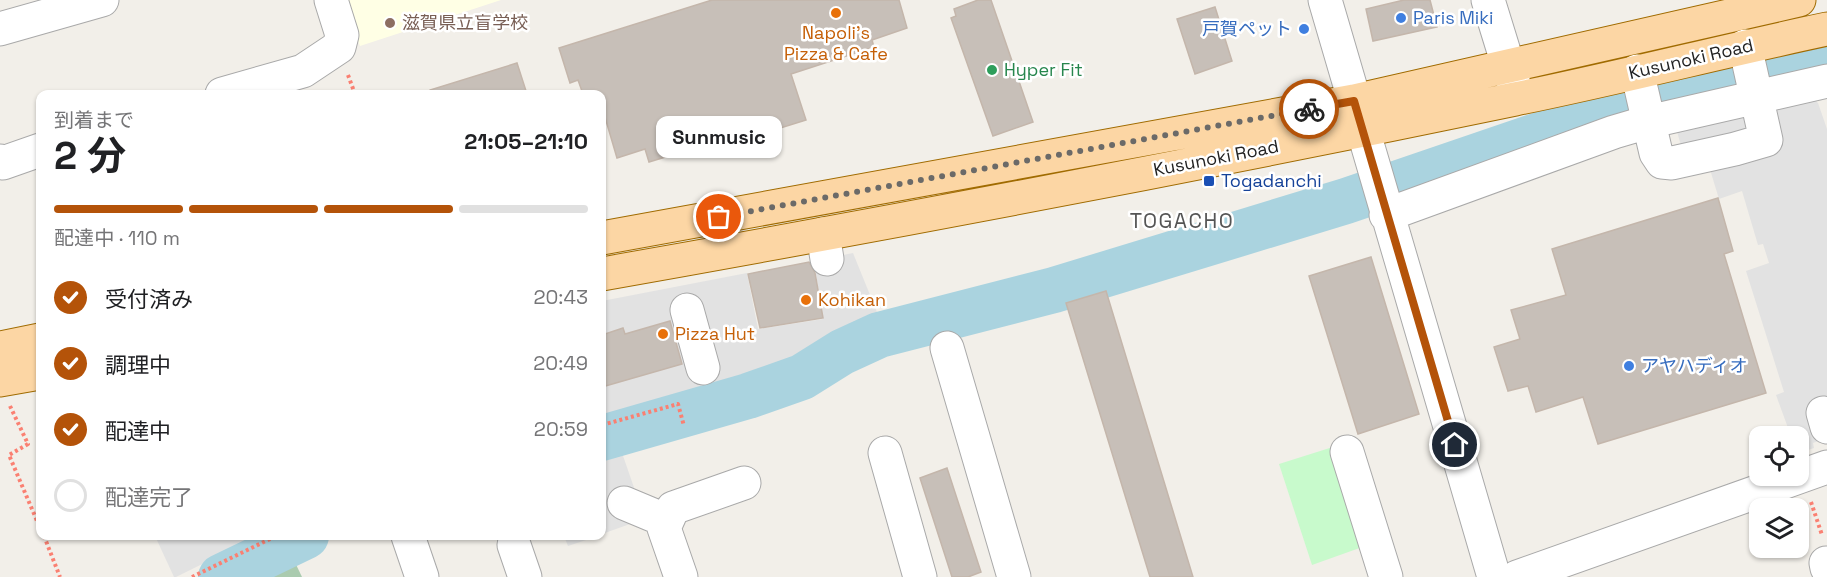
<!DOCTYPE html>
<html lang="ja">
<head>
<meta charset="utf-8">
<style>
	:root { --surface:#fff; --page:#f2f2f2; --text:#202124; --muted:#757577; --line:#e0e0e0; --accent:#b45309 }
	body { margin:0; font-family:"Space Grotesk","Noto Sans JP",sans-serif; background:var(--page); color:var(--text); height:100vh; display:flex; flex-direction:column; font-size:22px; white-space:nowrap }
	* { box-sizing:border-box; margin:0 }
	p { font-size:20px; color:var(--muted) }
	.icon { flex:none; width:33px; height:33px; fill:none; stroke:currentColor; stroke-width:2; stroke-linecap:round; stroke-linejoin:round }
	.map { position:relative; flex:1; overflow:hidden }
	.details { position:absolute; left:36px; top:90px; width:570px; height:450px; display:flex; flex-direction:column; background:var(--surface); border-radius:12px; box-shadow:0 2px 4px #0004 }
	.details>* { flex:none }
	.buttons { position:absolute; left:1749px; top:426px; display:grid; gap:12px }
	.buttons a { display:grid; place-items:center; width:60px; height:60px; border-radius:12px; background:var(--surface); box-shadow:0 2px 4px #0004; font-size:30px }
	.pin { position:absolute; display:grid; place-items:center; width:51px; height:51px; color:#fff; margin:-26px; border:3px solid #fff; border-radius:50%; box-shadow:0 2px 6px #0007 }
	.courier { position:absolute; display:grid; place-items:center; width:60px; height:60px; margin:-30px; border:4px solid #b45309; border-radius:50%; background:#fff; color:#222; box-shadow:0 2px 8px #0007 }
	.bubble { position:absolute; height:42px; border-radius:12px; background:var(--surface); box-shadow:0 2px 4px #0004; font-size:20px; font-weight:700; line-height:42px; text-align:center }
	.head em { font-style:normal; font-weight:700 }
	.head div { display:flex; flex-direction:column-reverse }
	.head { display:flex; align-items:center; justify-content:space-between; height:102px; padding:0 18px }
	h1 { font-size:39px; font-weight:700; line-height:45px }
	.bar { display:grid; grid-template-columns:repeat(4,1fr); gap:9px 6px; align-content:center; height:72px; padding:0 18px }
	.bar i { height:8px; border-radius:4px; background:var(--line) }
	.bar .selected { background:var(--accent) }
	.bar p { grid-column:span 4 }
	ol { padding:0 18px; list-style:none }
	li { display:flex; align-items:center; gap:18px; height:66px }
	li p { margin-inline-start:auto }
	li .icon { padding:6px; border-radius:50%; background:var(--accent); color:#fff; stroke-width:4 }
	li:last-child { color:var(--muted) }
	li i { width:33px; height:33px; border:3px solid var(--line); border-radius:50% }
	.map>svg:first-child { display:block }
</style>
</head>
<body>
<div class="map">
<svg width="1827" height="577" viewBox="0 0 1827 577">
	<rect width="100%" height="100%" fill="#f2efe9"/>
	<path fill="#ffffe5" d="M341,0h160l-141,46z"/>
	<path fill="#aacbaf" d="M290,552l12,25h-62z"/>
	<path fill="#c8facc" d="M1336,446l32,99 -56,20 -33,-101z"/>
	<path fill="#e2e2e2" d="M1813,98l5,5 9,26v309l-14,5 1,5 -15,5 -1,-17h-7l-15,-41 8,-3 -38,-121 23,-8 -6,-19 -5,1 -16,-54 -23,8 -11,-36 -20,7 -12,-42 67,-16 3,11 31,-8 -1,-7z
		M853,253l28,69 -32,11 -35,21 -44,19 -168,47v-119l145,-28 11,56 65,-10 -9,-58z
		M621,450l18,52 -9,22 -28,10v-79z
		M155,536h104l-83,41h-2z
		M564,536h34l-30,10z"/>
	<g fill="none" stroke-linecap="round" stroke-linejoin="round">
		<path stroke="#aad3df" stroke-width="46" d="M602,438l146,-42 54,-19 40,-25 37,-17 175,-45 292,-89 255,-87 226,-51
			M221,577l85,-41"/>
	</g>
	<path fill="#c7bfb8" stroke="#c4b6ab" stroke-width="1.5" d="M712,0h187l8,28 -35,12 2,7 -83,27 15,46 -83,26 -2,-6 -72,22 -4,-13 -28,9 -15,-51v-13h-19l-5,-14 -8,3 -11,-35z
		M978,0h13l42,122 -40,14 -42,-118 5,-2 -2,-7z
		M1404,0h26l7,27 -64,14 -7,-32z
		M1215,7l17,54 -37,13 -18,-55z
		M517,63l10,31h-97v-4z
		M1718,198l15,53 -9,3 42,139 -168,51 -15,-47 -47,15 -8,-26 -20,5 -14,-44 26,-8 -9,-29 55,-15 -14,-46z
		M1371,257l48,157 -61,20 -49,-158z
		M809,262l6,11 8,45 -63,10 -12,-54z
		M1106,291l87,286h-43l-84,-274z
		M670,321l12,43 -80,23v-52l21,-7 2,6z
		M947,468l34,104 -13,5h-16l-32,-99z"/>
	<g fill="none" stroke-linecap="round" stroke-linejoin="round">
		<g stroke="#a9a9a9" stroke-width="35">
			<path id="minor" d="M1325,0l169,577
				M1488,0l29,94
				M0,29l102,-29
				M1637,71l19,82 6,9 10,1 63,-14 31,-9 -21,-94
				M222,94l81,-23 36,-24 3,-12 -11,-35
				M0,161l3,2 37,-13
				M1386,215l228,-83 34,-10 179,-41
				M823,234l4,25
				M687,310l16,58
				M947,348l67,229
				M1823,413l4,14
				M1347,452l39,125
				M885,453l35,124
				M624,503l43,18
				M408,536l14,41
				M514,545l11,32
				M1826,563l1,5
				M681,577l-17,-49 9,-20 71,-25
				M1517,577l310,-110"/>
		</g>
		<g stroke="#a06b00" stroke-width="35">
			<path id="major" d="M602,238l752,-137 445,-101
				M602,274c305,-54 609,-112 913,-175 104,-21 208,-48 312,-70
				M0,348l40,-8
				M0,380l40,-7"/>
		</g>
		<path stroke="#fa8072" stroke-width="4" stroke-dasharray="3 3" stroke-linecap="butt" d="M348,75l7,19
			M10,406l18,38 -19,11 31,73
			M602,425l76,-21 6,22
			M1811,502l11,33
			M44,536l16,41
			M192,577l84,-41"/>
		<use href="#minor" stroke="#fff" stroke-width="33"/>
		<use href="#major" stroke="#fcd6a4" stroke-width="33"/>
	</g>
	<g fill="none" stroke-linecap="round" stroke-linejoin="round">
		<path stroke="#6b6a68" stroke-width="6" stroke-dasharray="0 10.8" d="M719,217l590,-108"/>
		<path stroke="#b45309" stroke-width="8" d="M1309,109l45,-8 101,344"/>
	</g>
	<g fill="#e8710a" stroke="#fff" stroke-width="2">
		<circle cx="836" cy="13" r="6"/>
		<circle cx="806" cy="300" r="6"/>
		<circle cx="663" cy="334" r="6"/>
	</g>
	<g fill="#3f7fe0" stroke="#fff" stroke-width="2">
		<circle cx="1401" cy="18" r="6"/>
		<circle cx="1304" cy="29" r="6"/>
		<circle cx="1629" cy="366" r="6"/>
	</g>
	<circle fill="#8d6e63" stroke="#fff" stroke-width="2" cx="390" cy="23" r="6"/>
	<circle fill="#2e9e5b" stroke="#fff" stroke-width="2" cx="992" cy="70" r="6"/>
	<rect fill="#1a4fb4" stroke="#fff" stroke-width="2" x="1203" y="175" width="12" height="12" rx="3"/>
	<g text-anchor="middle" stroke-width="5" stroke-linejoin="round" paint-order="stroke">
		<g font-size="18" fill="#366cbe" stroke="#fff" text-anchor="start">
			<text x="1413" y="24">Paris Miki</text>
			<text x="1292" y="35" text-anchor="end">戸賀ペット</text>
			<text x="1641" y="372">アヤハディオ</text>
		</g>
		<g font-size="18" fill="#785e54" stroke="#fff" text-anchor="start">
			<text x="402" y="29">滋賀県立盲学校</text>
		</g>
		<g font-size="18" fill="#c56008" stroke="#fff" text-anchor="start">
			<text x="836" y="39" text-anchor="middle">Napoli's<tspan x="836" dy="21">Pizza &amp; Cafe</tspan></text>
			<text x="818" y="306">Kohikan</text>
			<text x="675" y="340">Pizza Hut</text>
		</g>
		<g font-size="18" fill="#222" stroke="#fff">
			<text transform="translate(1691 59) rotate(-13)" y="6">Kusunoki Road</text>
			<text transform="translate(1216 158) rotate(-11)" y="6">Kusunoki Road</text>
		</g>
		<g font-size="18" fill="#27864d" stroke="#fff" text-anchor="start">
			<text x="1004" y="76">Hyper Fit</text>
		</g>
		<g font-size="18" fill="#164399" stroke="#fff" text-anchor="start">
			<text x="1221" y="187">Togadanchi</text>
		</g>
		<g font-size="21" letter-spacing="1.5" fill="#555" stroke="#fff">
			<text x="1182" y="228">TOGACHO</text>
		</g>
	</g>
</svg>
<div class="buttons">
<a><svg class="icon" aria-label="locate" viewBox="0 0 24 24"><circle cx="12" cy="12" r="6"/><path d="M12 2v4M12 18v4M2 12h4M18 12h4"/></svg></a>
<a><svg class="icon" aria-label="layers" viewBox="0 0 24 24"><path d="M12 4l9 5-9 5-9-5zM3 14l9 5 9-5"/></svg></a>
</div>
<div class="pin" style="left:719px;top:217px;background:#ea580c"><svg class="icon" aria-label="bag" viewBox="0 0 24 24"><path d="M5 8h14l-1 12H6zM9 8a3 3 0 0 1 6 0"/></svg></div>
<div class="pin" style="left:1455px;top:445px;background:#1f2937"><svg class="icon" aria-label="home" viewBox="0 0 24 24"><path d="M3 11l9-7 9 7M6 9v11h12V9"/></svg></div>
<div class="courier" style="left:1309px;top:109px"><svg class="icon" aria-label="bike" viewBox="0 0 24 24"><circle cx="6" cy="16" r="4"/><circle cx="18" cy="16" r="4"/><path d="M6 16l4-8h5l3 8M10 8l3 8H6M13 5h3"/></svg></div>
<div class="bubble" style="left:656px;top:116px;width:126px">Sunmusic</div>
<section class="details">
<div class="head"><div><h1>2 分</h1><p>到着まで</p></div><em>21:05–21:10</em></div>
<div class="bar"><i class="selected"></i><i class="selected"></i><i class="selected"></i><i></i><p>配達中 · 110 m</p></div>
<ol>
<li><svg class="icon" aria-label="check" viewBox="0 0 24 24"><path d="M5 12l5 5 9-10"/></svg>受付済み<p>20:43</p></li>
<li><svg class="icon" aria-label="check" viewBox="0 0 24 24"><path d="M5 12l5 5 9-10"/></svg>調理中<p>20:49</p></li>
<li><svg class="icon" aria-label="check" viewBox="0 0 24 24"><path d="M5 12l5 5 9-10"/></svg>配達中<p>20:59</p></li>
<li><i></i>配達完了</li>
</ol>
</section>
</div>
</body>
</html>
